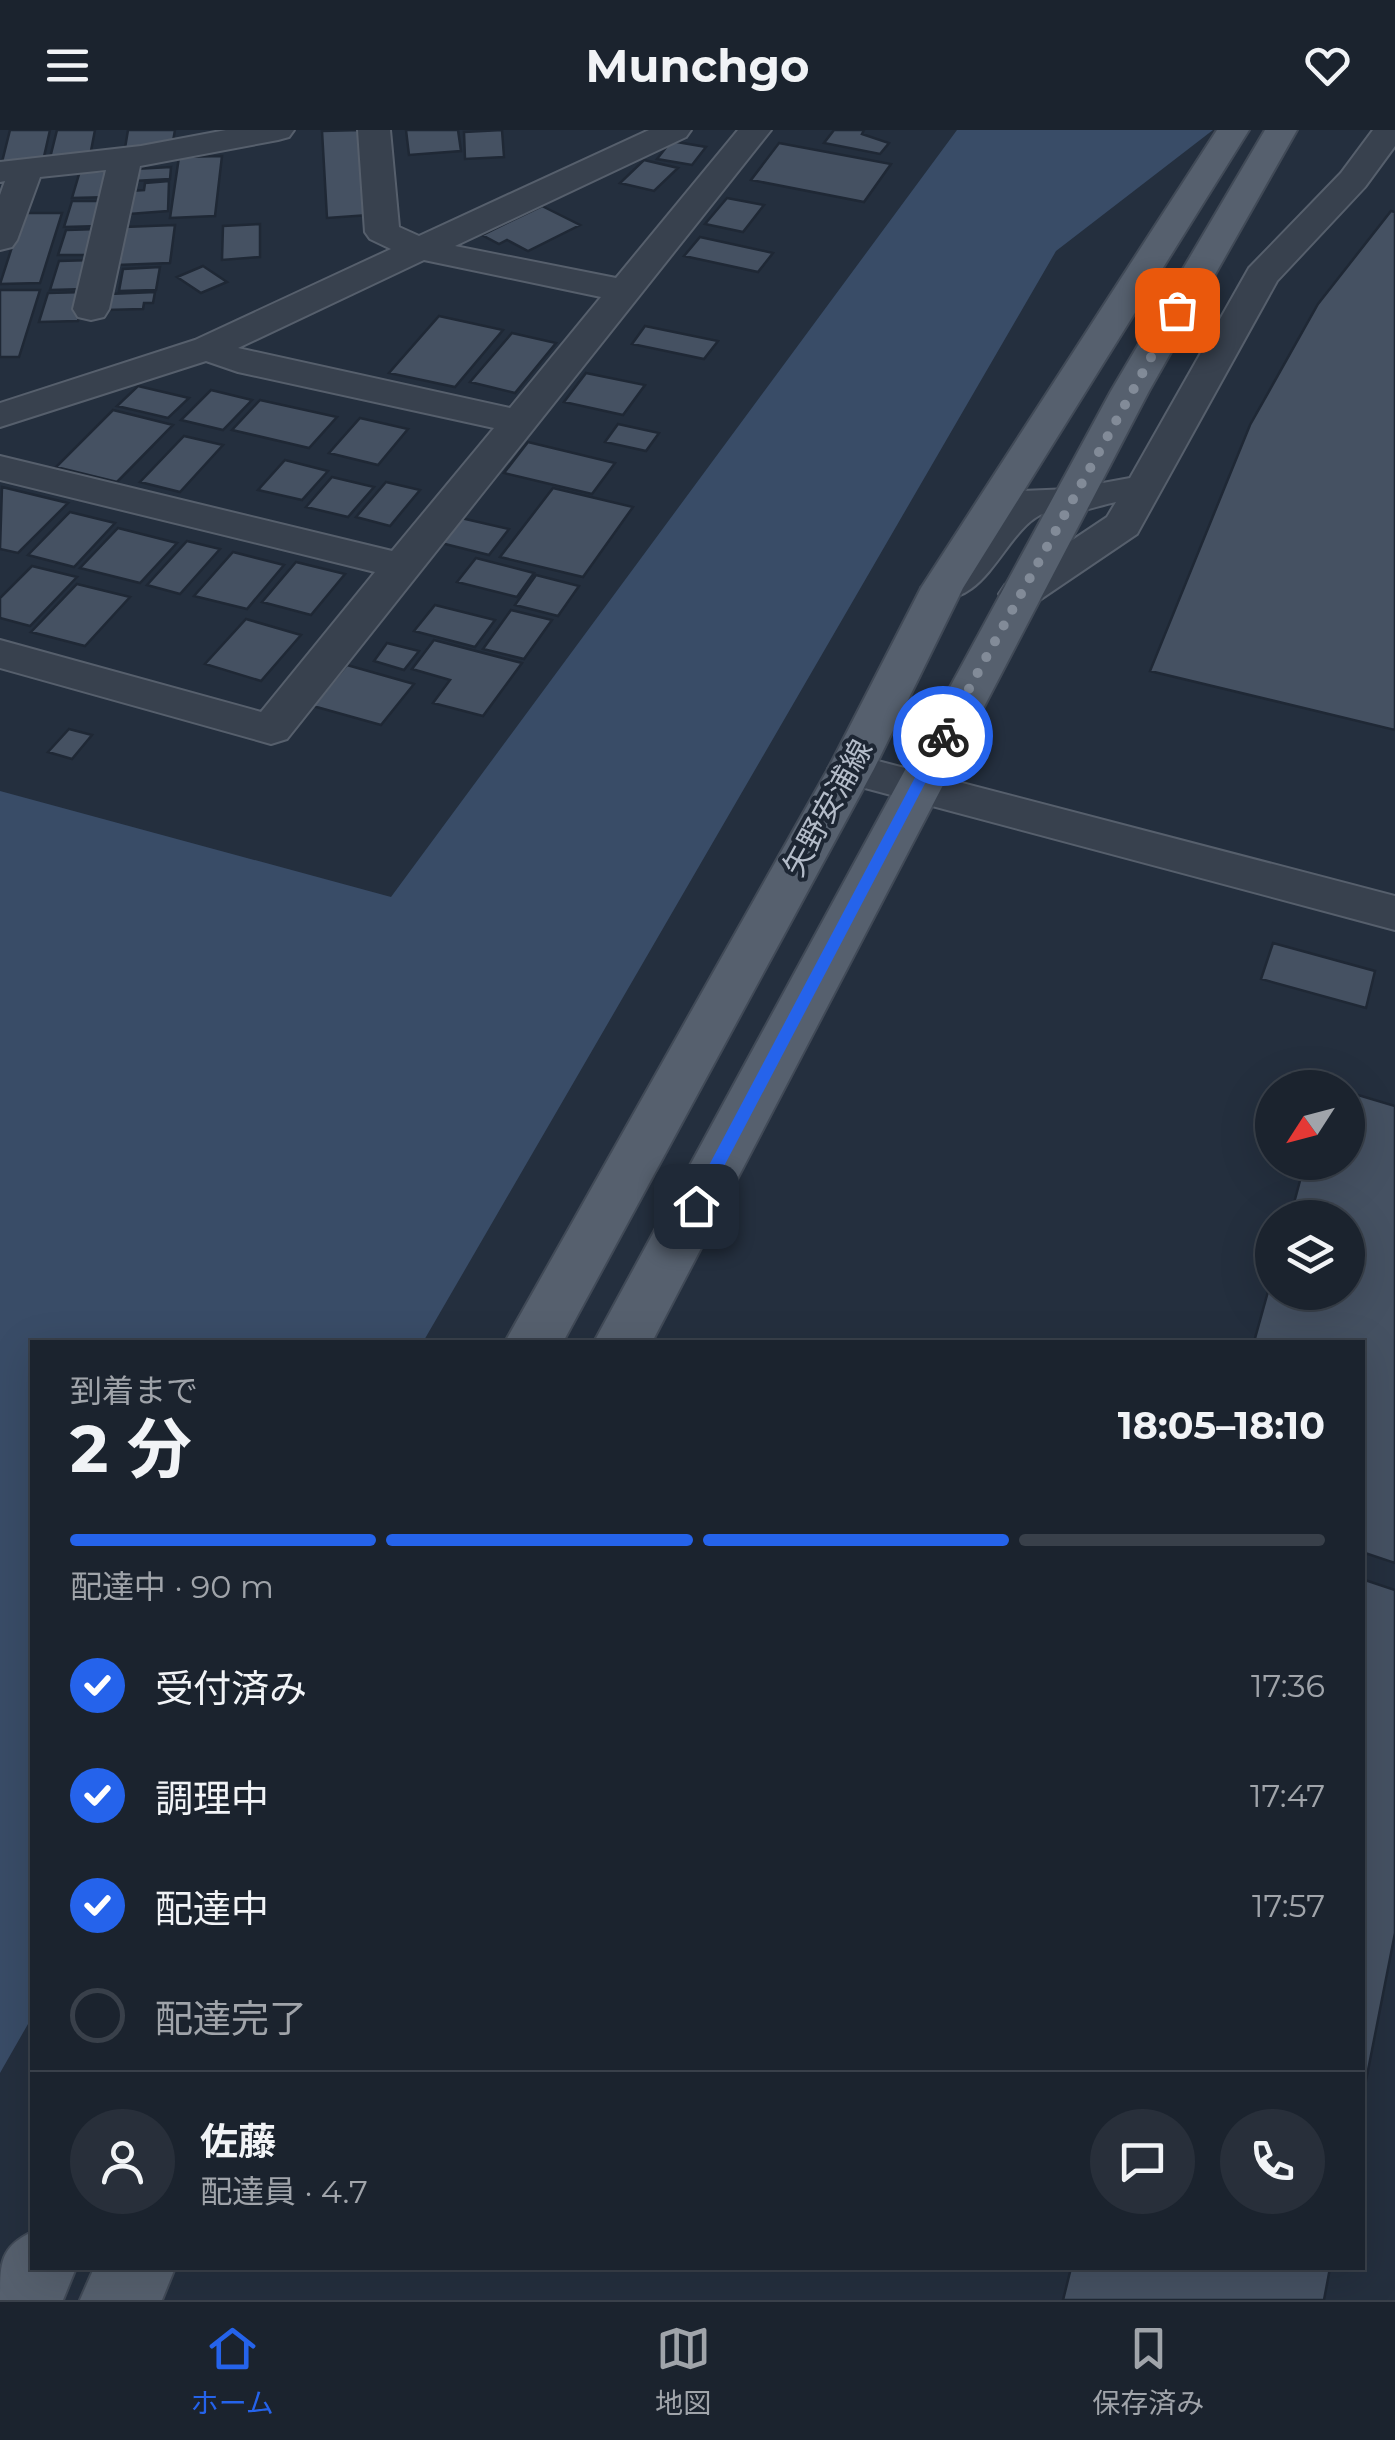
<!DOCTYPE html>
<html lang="ja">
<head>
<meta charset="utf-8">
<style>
	:root { --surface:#1b232e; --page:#282f3a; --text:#f1f3f6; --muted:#a0a4aa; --line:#39404a; --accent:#2563eb }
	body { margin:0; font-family:Montserrat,"Noto Sans JP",sans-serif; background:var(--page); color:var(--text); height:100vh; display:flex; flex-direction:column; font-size:38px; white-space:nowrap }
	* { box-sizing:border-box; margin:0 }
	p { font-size:32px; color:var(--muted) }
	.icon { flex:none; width:55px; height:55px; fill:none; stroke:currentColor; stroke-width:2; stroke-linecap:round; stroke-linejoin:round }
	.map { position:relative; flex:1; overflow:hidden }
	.panel { position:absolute; left:30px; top:1210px; width:1335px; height:930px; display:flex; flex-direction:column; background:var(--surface); border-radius:0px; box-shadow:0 10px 40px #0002,0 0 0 2px var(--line) }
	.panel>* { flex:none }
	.needle { width:65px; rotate:234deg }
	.fabs { position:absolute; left:1255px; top:940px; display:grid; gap:20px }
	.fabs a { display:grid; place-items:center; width:110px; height:110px; border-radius:50%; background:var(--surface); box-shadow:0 10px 40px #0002,0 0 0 2px var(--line); font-size:50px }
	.pin { position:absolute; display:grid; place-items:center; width:85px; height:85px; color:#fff; margin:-42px; border-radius:20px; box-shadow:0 5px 15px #0006 }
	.courier { position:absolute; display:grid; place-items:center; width:100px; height:100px; margin:-50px; border:8px solid #2563eb; border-radius:50%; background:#fff; color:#222; box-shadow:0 2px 12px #0007 }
	.overview em { font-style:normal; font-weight:700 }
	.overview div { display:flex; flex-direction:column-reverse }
	.overview { display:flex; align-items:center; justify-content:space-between; height:170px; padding:0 40px }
	h1 { font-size:65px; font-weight:700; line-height:75px }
	.bar { display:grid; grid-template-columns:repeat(4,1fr); gap:15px 10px; align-content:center; height:120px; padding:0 40px }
	.bar i { height:12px; border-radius:8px; background:var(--line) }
	.bar .active { background:var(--accent) }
	.bar p { grid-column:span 4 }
	.line { display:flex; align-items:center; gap:25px; padding:0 40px; border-top:2px solid var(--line) }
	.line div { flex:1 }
	.round { display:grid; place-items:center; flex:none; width:105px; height:105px; border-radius:52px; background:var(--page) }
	ol { padding:0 40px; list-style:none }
	li { display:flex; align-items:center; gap:30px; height:110px }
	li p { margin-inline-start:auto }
	li .icon { padding:10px; border-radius:50%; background:var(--accent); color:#fff; stroke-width:4 }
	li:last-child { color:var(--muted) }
	li i { width:55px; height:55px; border:5px solid var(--line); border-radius:50% }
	header { display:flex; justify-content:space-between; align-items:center; height:130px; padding:0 40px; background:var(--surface); font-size:45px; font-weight:700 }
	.menu { display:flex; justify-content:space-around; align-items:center; height:140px; border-top:2px solid var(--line); background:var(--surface); font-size:28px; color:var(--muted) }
	.menu a { display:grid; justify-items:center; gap:5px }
	.menu .active { color:var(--accent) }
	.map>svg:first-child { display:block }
</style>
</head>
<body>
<header><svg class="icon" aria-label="menu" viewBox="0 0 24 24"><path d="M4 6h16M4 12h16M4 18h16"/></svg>Munchgo<svg class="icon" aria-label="heart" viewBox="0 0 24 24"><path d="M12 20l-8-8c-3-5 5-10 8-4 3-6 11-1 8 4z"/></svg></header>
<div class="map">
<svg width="1395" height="2170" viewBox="0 0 1395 2170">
	<rect width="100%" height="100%" fill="#242f3e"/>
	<path fill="#394c67" d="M957,0h256l-157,121 -633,1091h-391v675l-32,56v-1282l391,106z"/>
	<path fill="#455162" stroke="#1f2835" stroke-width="2.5" d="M10,0h40l-7,31 -41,1z
		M57,0h38l-5,26 -40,2z
		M128,0h47l-3,17 -47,1z
		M361,0l8,85 -42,3 -5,-87z
		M406,0h52l3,21 -52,4z
		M502,0l2,27 -39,2 -1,-27z
		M834,0h30l-2,4 27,9 -9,11 -56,-11z
		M671,11l35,6 -14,18 -35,-6z
		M779,13l112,21 -27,38 -113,-22z
		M222,26l-7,60 -45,2 9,-61z
		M644,30l34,8 -24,23 -34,-8z
		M171,37l-1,12 -37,2 1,-12z
		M80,41h38l-7,26 -39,1z
		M169,51l-1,30 -39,3 1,-23 14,-1 1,-7z
		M727,68l37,7 -21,27 -38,-8z
		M72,71h36l-7,25 -37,1z
		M542,76l38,19 -52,26 -21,-11 -8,4 -17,-9z
		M1391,81l4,1v518l-245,-59 100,-246 68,-121z
		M23,83h39l-22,70 -40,1z
		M260,94v33l-38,3 1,-34z
		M175,95l-5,38 -53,2 7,-38z
		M100,99l-7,26h-35l8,-25z
		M700,107l73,16 -15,19 -74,-16z
		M94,130l-8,29 -36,1 9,-29z
		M203,136l24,16 -26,11 -24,-16z
		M160,137l-4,23 -37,1 4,-22z
		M0,160h40l-21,67h-19z
		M86,162l-8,29 -39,1 9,-29z
		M155,162l-2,11h-9l-1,6 -37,1 3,-16z
		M439,186l64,14 -48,57 -66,-14z
		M645,196l73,15 -14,18 -72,-15z
		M512,203l44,10 -41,50 -45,-11z
		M586,243l59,12 -22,30 -59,-13z
		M138,256l51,12 -21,20 -51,-12z
		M211,260l41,10 -29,30 -42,-10z
		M260,270l77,17 -28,31 -77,-18z
		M113,280l60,15 -56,57 -61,-15z
		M360,288l48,11 -30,36 -49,-12z
		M618,294l41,9 -13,18 -41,-9z
		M184,306l39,9 -43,47 -40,-10z
		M528,312l87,21 -23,31 -88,-21z
		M285,330l43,11 -26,29 -44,-10z
		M332,347l42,10 -26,30 -42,-10z
		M386,352l34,8 -30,36 -34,-9z
		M2,357l66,16 -50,50 -18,-4z
		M553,358l80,19 -50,70 -83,-20z
		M70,382l45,11 -41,44 -46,-12z
		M461,388l48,11 -20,26 -48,-12z
		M118,398l59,15 -37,40 -60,-15z
		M187,411l33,8 -40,45 -33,-9z
		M233,422l51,13 -37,44 -53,-13z
		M476,428l58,15 -17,24 -60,-15z
		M296,432l49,12 -34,41 -49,-13z
		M32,436l45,11 -47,49 -30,-8v-20z
		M536,445l43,11 -21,30 -43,-11z
		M77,454l53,13 -45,49 -54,-14z
		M435,475l60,15 -20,27 -61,-16z
		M511,480l41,10 -28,39 -41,-10z
		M246,489l55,16 -40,46 -56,-17z
		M434,510l88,23 -39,53 -50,-13 17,-23 -38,-11z
		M387,513l32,8 -15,19 -30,-9z
		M347,535l67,19 -33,41 -68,-19z
		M69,599l23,6 -20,24 -24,-7z
		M1273,813l102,28 -9,37 -105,-29z
		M1348,962l47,14v457l-33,-11v-210h-108l18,-65v15h76v-74h-58l15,-56h43z
		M1362,1449l33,11v343l-33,168z
		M1071,2138h259l-6,32h-261z"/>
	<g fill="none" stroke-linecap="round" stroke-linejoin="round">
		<g stroke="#565f6c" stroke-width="4">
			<path id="minor" d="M226,0h68l-5,7 -11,3 -138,26 -31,143 -5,8 -13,3 -13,-3 -5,-8 33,-139 -66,7 -23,63 -5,7 -12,3v-55l5,-14 -5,1v-20l141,-16z
				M358,0h32l9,97 20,9 230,-106h42l-5,7 -231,109 161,32 122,-148h33l-484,609 -16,5 -271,-76v-28l261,72 114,-140 -375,-92v-24l392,95 102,-123 -256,-56 -32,-11 -206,66v-24l195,-63 196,-91 -21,-10 -5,-7zM424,130l177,37 -91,111 -272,-60z
				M1373,0h22v16l-30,41 -88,94 -140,253 -102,69 -15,4 -15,-4 -6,-9 6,-9 102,-68 9,-15c-15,3 -31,9 -46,11 -10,1 -20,-3 -30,2 -38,20 -55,97 -113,82l-6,-9 48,-41 30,-41 23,-15 48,-2 60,-11 119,-210 92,-95z
				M851,624l544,142v34l-560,-150 -7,-11 7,-11z"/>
		</g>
		<g stroke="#414a57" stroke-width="4">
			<path id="major" d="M1217,0h32l-286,458 -89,181 -311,573h-58l323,-573 93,-181z
				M1265,0h32l-148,261 -497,951h-58l517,-951z
				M32,2102v36h44l-13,32h-63c0,-37 0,-53 32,-68z
				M94,2138h81l-13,32h-82z"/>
		</g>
		<use href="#minor" fill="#38414e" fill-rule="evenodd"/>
		<use href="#major" fill="#56606e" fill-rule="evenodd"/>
	</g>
	<path fill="#2563eb" d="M943,602l7,4 -249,474h-11v-9l247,-465z"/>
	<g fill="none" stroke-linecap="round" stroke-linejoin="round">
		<path stroke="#828b98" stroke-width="10" stroke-dasharray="0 18" d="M943,606l234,-426"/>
	</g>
	<g text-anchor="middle" stroke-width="8" stroke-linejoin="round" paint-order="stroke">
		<g font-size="30" fill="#b4bcc9" stroke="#1d2633">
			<text transform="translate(828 678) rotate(-61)" y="10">矢野安浦線</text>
		</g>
	</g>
</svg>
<div class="fabs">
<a><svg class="needle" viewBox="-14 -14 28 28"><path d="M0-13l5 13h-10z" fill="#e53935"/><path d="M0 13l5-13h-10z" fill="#a0a4aa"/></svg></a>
<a><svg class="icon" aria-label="layers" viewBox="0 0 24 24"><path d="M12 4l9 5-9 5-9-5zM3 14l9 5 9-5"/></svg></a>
</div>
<div class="pin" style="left:1177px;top:180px;background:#ea580c"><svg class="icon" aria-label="bag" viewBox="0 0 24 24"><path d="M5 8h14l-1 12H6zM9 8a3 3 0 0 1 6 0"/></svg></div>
<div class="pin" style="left:696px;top:1076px;background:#1f2937"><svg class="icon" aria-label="home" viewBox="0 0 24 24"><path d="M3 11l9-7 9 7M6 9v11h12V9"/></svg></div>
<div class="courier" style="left:943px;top:606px"><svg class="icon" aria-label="bike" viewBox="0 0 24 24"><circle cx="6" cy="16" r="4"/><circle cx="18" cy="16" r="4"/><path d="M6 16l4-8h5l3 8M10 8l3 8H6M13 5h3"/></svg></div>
<section class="panel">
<div class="overview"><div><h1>2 分</h1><p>到着まで</p></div><em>18:05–18:10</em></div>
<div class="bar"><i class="active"></i><i class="active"></i><i class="active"></i><i></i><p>配達中 · 90 m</p></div>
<ol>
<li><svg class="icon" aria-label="check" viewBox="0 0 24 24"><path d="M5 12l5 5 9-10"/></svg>受付済み<p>17:36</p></li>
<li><svg class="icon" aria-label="check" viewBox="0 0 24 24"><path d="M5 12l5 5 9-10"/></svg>調理中<p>17:47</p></li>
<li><svg class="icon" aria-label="check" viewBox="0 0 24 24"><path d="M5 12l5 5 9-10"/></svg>配達中<p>17:57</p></li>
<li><i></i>配達完了</li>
</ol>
<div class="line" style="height:180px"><a class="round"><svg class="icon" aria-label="person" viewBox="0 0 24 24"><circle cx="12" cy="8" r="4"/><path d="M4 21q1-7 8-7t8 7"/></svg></a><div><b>佐藤</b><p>配達員 · 4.7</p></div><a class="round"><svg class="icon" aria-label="chat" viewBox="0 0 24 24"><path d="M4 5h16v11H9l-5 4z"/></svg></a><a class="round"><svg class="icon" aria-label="phone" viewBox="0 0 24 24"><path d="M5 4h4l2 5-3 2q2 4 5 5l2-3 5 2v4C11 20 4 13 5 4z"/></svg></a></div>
</section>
</div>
<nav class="menu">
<a class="active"><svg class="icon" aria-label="home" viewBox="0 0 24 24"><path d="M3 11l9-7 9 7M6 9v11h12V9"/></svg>ホーム</a>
<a><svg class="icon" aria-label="map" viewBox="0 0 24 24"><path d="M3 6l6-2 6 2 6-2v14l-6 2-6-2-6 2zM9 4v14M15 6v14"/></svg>地図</a>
<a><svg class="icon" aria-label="saved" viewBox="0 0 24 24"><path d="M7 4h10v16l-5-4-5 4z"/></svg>保存済み</a>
</nav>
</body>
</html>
